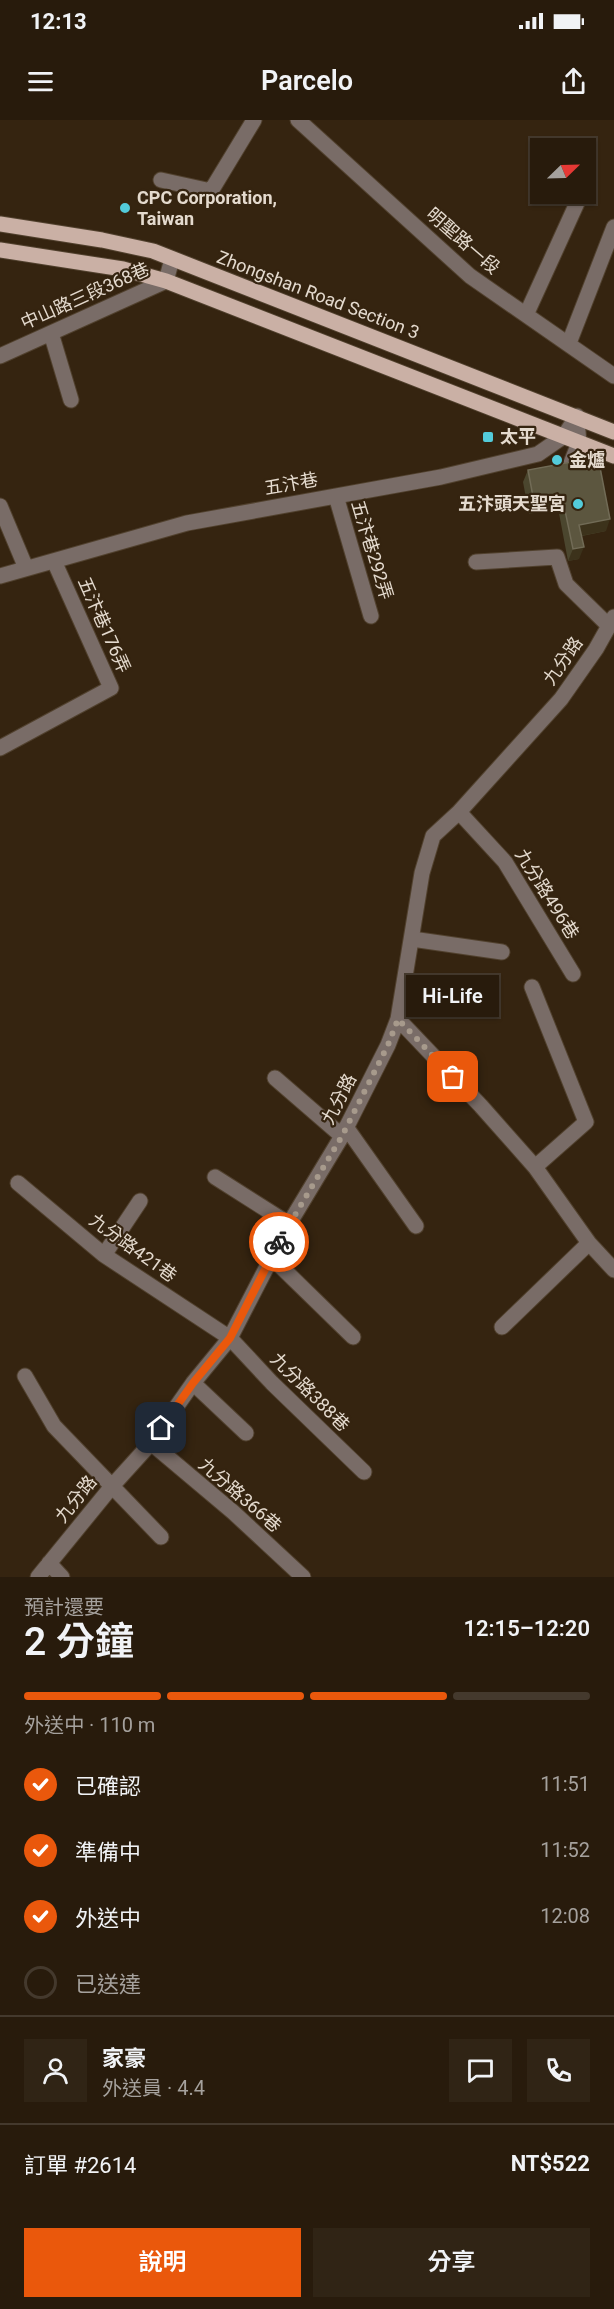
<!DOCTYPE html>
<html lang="zh-TW">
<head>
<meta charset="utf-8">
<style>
	:root { --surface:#281b0c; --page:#302415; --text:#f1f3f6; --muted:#a5a19d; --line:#44392d; --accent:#ea580c }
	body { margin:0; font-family:Roboto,"Noto Sans TC",sans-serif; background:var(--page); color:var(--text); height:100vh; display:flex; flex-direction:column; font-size:22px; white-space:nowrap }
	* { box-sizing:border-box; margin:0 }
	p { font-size:20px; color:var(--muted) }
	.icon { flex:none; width:33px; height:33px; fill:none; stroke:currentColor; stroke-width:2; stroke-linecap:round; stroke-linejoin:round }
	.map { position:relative; height:1457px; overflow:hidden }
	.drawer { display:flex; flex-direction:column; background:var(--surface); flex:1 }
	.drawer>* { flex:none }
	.needle { width:39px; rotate:67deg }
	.controls { position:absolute; left:530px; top:18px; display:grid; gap:12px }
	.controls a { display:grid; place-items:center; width:66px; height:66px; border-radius:0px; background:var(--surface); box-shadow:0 2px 4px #0004,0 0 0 2px var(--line); font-size:30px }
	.pin { position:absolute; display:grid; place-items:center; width:51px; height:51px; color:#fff; margin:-26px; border-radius:12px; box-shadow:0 3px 9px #0006 }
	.courier { position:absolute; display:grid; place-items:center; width:60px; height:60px; margin:-30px; border:4px solid #ea580c; border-radius:50%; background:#fff; color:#222; box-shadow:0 2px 8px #0007 }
	.bubble { position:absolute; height:42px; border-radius:0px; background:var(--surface); box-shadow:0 2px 4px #0004,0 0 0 2px var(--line); font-size:20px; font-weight:600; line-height:42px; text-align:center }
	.head em { font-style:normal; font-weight:600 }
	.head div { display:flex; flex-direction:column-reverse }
	.head { display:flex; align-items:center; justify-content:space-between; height:102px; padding:0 24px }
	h1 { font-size:39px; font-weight:600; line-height:45px }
	.bar { display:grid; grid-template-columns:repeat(4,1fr); gap:9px 6px; align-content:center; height:72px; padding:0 24px }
	.bar i { height:8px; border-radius:4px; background:var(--line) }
	.bar .on { background:var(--accent) }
	.bar p { grid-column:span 4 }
	.line { display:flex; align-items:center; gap:15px; padding:0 24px; border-top:2px solid var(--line) }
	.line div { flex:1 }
	.round { display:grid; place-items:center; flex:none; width:63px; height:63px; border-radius:0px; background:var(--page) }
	ol { padding:0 24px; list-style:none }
	li { display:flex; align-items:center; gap:18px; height:66px }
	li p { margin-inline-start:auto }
	li .icon { padding:6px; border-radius:50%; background:var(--accent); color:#fff; stroke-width:4 }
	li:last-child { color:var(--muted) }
	li i { width:33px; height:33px; border:3px solid var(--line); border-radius:50% }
	.action { display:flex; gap:12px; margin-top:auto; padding:12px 24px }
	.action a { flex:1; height:69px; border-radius:0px; background:var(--accent); color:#fff; font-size:24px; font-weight:600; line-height:69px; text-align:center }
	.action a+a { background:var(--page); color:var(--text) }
	.status { display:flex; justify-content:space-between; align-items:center; height:42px; padding:0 30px; background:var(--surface); direction:ltr }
	.status svg { height:16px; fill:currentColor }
	header { display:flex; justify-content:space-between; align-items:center; height:78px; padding:0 24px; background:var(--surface); font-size:27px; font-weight:600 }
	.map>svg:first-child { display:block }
</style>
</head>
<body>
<div class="status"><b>12:13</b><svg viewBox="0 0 49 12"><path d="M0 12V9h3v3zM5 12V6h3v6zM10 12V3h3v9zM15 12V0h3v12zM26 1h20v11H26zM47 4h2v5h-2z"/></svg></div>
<header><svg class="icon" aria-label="menu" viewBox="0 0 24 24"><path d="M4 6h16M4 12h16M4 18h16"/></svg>Parcelo<svg class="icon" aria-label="share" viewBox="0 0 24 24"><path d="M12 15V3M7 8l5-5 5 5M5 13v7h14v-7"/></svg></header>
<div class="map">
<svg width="614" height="1457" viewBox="0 0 614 1457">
	<rect width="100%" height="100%" fill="#352410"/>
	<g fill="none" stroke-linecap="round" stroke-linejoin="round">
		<g stroke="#51412e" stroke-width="17">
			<path id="minor" d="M298,0l172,156 144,100
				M161,60l50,11 43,-71
				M526,195l51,-112
				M51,213l20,67
				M569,223l45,-116
				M0,236l166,-75 6,-22
				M571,343l8,-20 -1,-12
				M336,376l35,120
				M0,386l26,62
				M476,442l81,-5 9,27 43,42
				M0,456l187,-53 254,-46 97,-23 26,-18 13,-20
				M0,628l111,-60 -57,-127
				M459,692l46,50 68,112
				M412,819l90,13
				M532,867l54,135 -51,45
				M398,899l83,87 54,61 54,76 25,27
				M275,958l67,58
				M346,1007l70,99
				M215,1057l74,47
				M18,1063l86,72 126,83 42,45 92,89
				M104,1135l36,-54
				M271,1137l82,80
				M502,1207l87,-84
				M25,1256l29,50 107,111
				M193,1263l53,50
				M151,1323l82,69 70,65
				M49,1443l13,14
				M38,1457l75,-92 38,-42 42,-60 37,-45 59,-114 53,-88 46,-91 10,-26 24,-146 11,-37 26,-24 102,-113 35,-50 18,-32"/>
		</g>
		<g stroke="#51412e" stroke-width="17">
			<path id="major" d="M0,104l102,16 51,11 461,181
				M0,130l123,19 43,12 448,175"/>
		</g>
		<use href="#minor" stroke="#796c67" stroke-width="15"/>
		<use href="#major" stroke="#cab0a5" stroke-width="15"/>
	</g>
	<path fill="#4b462e" d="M598,337l8,74 -24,5 -3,23 -11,2 -10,-53 -29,6 -6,-32 5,-12z"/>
	<path fill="#3c321b" d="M562,376l-4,12 -29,6 5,-12z
		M610,399l-4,12 -31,6 4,-12z
		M584,427l-5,12 -11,2 5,-12z"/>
	<path fill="#5c563f" stroke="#716b56" stroke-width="1.5" d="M598,337l12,62 -31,6 5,22 -11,2 -11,-53 -28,6 -6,-32z"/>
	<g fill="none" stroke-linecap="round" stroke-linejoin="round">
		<path stroke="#a79a8c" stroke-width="6" stroke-dasharray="0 10.8" d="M279,1122l63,-106 46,-91 10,-26 55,58"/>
		<path stroke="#ea580c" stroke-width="8" d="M161,1308l32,-45 37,-45 49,-96"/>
	</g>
	<g fill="#53cbda" stroke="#352410" stroke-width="2">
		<circle cx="125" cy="88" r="6"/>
		<rect x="482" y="311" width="12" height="12" rx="3"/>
		<circle cx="557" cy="340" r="6"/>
		<circle cx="578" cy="384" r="6"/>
	</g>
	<g text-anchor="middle" stroke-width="4.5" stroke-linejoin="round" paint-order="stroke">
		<g font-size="18" font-weight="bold" fill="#e4dace" stroke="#352410" text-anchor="start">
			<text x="137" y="84">CPC Corporation,<tspan x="137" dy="21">Taiwan</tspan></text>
			<text x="500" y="323">太平</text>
			<text x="569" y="346">金爐</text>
			<text x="566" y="390" text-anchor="end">五汴頭天聖宮</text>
		</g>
		<g font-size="18" fill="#e4dace" stroke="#352410">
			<text transform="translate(463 121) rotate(41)" y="6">明聖路一段</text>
			<text transform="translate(318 175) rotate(21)" y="6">Zhongshan Road Section 3</text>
			<text transform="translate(85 176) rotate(-24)" y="6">中山路三段368巷</text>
			<text transform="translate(291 364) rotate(-10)" y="6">五汴巷</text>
			<text transform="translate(372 430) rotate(73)" y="6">五汴巷292弄</text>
			<text transform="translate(104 505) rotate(66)" y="6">五汴巷176弄</text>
			<text transform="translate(563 541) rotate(-55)" y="6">九分路</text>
			<text transform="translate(547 774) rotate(58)" y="6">九分路496巷</text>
			<text transform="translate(339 979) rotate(-63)" y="6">九分路</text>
			<text transform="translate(133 1128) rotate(36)" y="6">九分路421巷</text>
			<text transform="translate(310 1272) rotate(45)" y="6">九分路388巷</text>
			<text transform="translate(240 1375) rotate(41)" y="6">九分路366巷</text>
			<text transform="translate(76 1379) rotate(-51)" y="6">九分路</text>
		</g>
	</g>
</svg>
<div class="controls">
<a><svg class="needle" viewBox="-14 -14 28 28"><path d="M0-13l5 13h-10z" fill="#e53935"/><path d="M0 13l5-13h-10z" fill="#a5a19d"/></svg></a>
</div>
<div class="pin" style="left:453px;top:957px;background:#ea580c"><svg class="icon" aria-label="bag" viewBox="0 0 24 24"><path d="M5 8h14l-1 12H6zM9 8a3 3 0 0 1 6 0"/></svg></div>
<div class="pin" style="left:161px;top:1308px;background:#1f2937"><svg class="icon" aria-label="home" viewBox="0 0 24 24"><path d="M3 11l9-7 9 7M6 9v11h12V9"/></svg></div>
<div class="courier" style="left:279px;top:1122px"><svg class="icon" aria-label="bike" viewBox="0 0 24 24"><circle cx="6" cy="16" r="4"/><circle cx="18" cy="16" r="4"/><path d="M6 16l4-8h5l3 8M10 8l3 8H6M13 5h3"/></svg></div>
<div class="bubble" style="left:406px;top:855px;width:93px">Hi-Life</div>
</div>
<section class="drawer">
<div class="head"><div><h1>2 分鐘</h1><p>預計還要</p></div><em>12:15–12:20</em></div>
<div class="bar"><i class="on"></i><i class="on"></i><i class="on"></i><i></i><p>外送中 · 110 m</p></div>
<ol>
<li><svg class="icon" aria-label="check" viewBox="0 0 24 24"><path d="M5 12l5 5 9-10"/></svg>已確認<p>11:51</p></li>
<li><svg class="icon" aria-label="check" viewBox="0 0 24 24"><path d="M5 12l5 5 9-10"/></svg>準備中<p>11:52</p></li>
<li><svg class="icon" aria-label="check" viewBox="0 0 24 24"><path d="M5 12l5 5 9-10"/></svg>外送中<p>12:08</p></li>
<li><i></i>已送達</li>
</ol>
<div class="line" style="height:108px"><a class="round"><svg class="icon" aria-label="person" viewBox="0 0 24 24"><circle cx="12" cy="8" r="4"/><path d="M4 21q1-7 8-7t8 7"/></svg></a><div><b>家豪</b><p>外送員 · 4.4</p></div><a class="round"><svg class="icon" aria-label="chat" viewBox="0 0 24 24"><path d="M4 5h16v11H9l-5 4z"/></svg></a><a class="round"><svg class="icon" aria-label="phone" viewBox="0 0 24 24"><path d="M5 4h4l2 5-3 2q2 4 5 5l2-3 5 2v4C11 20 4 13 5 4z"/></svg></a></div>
<div class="line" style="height:78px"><div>訂單 #2614</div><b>NT$522</b></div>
<div class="action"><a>說明</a><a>分享</a></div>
</section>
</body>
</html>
